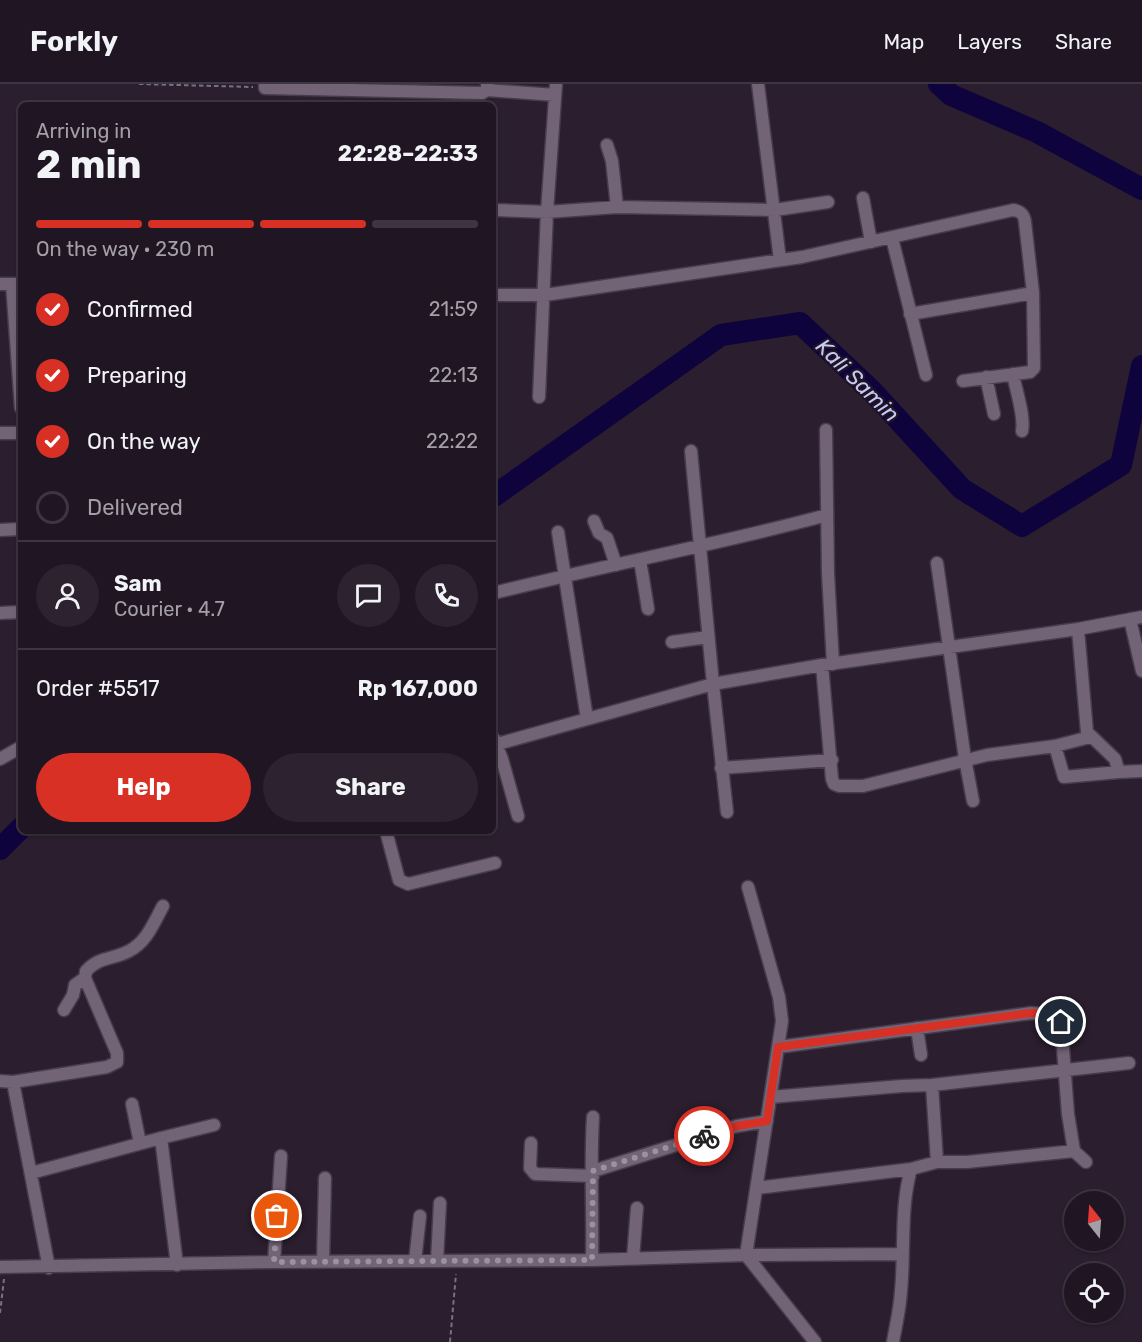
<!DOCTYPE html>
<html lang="en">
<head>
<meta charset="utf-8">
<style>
	:root { --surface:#201623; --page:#2d2330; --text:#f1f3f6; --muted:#a29fa6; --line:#3d3541; --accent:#d93025 }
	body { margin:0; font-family:Rubik,sans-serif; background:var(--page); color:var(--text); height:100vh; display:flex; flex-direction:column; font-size:22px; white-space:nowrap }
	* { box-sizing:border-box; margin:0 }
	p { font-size:20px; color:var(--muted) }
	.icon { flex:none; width:33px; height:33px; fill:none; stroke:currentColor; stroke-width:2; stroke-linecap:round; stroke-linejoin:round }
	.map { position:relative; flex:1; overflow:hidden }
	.side { position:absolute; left:18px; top:18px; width:478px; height:732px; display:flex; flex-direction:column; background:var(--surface); border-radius:9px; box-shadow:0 2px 4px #0004,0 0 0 2px var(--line) }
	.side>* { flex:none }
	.needle { width:39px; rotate:343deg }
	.tools { position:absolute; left:1064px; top:1107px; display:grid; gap:12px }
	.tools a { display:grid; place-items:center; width:60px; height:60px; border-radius:50%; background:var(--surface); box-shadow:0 2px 4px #0004,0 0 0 2px var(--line); font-size:30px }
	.pin { position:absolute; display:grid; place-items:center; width:51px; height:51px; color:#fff; margin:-26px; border:3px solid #fff; border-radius:50%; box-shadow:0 2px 6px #0007 }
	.courier { position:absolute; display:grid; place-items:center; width:60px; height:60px; margin:-30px; border:4px solid #d93025; border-radius:50%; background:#fff; color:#222; box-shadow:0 2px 8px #0007 }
	.headline em { font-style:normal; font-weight:700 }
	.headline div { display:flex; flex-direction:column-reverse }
	.headline { display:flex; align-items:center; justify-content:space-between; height:102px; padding:0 18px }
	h1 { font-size:39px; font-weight:700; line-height:45px }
	.bar { display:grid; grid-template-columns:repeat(4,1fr); gap:9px 6px; align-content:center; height:72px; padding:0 18px }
	.bar i { height:8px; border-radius:4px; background:var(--line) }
	.bar .on { background:var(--accent) }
	.bar p { grid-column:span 4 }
	.line { display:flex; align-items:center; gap:15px; padding:0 18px; border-top:2px solid var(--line) }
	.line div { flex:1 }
	.round { display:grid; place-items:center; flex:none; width:63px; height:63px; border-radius:32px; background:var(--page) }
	ol { padding:0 18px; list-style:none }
	li { display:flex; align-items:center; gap:18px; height:66px }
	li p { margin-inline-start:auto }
	li .icon { padding:6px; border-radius:50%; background:var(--accent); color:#fff; stroke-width:4 }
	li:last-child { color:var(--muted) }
	li i { width:33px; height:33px; border:3px solid var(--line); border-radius:50% }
	.cta { display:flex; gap:12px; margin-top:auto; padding:12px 18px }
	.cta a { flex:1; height:69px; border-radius:36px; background:var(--accent); color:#fff; font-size:24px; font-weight:700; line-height:69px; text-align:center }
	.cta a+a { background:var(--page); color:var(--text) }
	header { display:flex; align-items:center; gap:36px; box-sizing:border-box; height:84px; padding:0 30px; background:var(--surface); border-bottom:2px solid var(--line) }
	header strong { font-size:28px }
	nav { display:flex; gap:33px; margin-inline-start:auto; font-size:21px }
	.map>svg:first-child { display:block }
</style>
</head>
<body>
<header>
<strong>Forkly</strong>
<nav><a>Map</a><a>Layers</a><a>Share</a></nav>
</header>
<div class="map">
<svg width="1142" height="1258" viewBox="0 0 1142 1258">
	<rect width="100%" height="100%" fill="#2b1e2f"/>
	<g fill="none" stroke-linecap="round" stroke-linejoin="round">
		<path stroke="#0f033d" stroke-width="22" d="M939,0l12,11 86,37 105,57
			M494,412l227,-161 79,-12 71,67 91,99 60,37 99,-61 21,-99
			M0,765l21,-21"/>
		<g stroke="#463c4a" stroke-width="15">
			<path id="street" d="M265,0v4l217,5 5,-3v-6
				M758,0l22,176
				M487,6l68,5
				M607,61l5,16 5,46
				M863,114l8,44
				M494,126l53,2 70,-5 158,3 53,-8
				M892,154l34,137
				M0,200h21
				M12,200l9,124
				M494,211h51l257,-38 211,-47c8,1 11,4 12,12l8,71 1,75 -4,4 -67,9
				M910,230l123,-21
				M1013,290c3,17 12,42 9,57
				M986,293l8,37
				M539,313l8,-185 9,-128
				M826,346l2,143 5,91
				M0,349h17
				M691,367l22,233 14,128
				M594,437l5,12 8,5 9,27
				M0,446l21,-1
				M558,448l29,187
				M640,476l8,49
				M937,479l28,196 8,42
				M494,509c110,-28 223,-48 333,-78
				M0,529l21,-1
				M1130,535l12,52
				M1078,545l9,103 28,27 4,13 23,-1
				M672,558l36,-5
				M822,581l10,114 2,5 5,2h24l124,-31 68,-9 35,-9
				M494,655l8,20 16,57
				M494,661l219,-61 109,-19 256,-36 64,-12
				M1055,662l9,31 55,-5
				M0,675l21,-12
				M721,684l111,-8
				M386,747l13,49 9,4 87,-21
				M748,803l31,110 3,24 -4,26
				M64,926l9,-15 2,-10 10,-7
				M917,944l4,27
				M0,997l13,1 94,-15 10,-5v-9l-32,-75 1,-7c14,-15 26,-11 43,-20 18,-9 25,-29 34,-45
				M13,998l36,186
				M932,1001l197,-22
				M771,1013l131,-11 30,-1 5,77
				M132,1020l8,39
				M531,1059l-1,25 5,6 58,2
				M593,1087l144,-45 30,-5
				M31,1089l130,-35
				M757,1104l154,-19 26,-7h30l107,-11 12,11
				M633,1174l4,-50
				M592,1176c1,-48 -2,-96 1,-143
				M415,1177l5,-45
				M437,1177l3,-58
				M274,1178l7,-106
				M323,1178l2,-84
				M177,1181l-16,-127 53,-13
				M0,1183l274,-5 318,-2 154,-5 156,-1
				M815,1258l-69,-87 32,-208 253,-34 26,2 4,7 7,92 6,37
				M893,1258c3,-17 7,-34 8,-51 4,-41 -1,-83 10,-122"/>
		</g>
		<path stroke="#7a707e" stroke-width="2" stroke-dasharray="4.5 3" stroke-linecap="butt" d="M139,0l114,3
			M0,1229l4,-34
			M450,1258l6,-68"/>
		<use href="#street" stroke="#726377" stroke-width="12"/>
	</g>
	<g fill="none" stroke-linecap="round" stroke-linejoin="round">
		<path stroke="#9b929f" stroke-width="6" stroke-dasharray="0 10.8" d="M277,1132l-3,46 318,-2 1,-89 111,-35"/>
		<path stroke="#d93025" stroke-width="8" d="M704,1052l33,-10 30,-5 11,-74 253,-34 26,2 4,7"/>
	</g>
	<g text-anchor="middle" stroke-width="4.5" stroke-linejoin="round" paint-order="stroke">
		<g font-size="22" font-style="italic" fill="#c4c9f6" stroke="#211525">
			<text transform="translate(858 296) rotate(45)" y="8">Kali Samin</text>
		</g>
	</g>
</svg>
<div class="tools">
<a><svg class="needle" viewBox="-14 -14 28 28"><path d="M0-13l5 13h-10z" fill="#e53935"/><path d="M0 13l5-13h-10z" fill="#a29fa6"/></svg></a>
<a><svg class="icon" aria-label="locate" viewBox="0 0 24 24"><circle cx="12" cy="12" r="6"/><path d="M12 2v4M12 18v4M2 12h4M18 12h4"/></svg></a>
</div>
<div class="pin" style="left:277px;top:1132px;background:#ea580c"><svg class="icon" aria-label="bag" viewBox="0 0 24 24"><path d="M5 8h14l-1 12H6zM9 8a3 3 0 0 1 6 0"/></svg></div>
<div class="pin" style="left:1061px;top:938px;background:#1f2937"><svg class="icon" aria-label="home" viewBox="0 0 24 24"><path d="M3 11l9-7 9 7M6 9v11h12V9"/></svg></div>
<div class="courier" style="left:704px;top:1052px"><svg class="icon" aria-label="bike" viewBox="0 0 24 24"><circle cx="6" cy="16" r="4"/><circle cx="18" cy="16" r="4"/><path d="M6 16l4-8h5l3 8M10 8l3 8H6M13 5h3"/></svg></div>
<section class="side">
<div class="headline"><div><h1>2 min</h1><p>Arriving in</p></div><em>22:28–22:33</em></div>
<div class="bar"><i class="on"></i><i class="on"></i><i class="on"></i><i></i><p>On the way · 230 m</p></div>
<ol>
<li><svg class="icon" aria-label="check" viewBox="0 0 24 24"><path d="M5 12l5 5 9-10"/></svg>Confirmed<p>21:59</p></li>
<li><svg class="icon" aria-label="check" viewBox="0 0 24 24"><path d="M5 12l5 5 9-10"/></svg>Preparing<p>22:13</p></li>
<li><svg class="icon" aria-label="check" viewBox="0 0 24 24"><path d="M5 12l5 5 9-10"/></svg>On the way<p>22:22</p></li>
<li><i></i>Delivered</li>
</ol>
<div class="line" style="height:108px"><a class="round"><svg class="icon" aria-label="person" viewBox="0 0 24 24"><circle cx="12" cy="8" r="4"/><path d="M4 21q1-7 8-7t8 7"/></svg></a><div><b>Sam</b><p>Courier · 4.7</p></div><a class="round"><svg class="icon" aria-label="chat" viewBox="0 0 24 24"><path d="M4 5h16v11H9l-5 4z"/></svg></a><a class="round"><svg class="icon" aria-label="phone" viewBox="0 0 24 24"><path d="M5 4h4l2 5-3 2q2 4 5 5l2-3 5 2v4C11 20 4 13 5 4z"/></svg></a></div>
<div class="line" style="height:78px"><div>Order #5517</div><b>Rp 167,000</b></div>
<div class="cta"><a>Help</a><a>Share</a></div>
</section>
</div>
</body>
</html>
